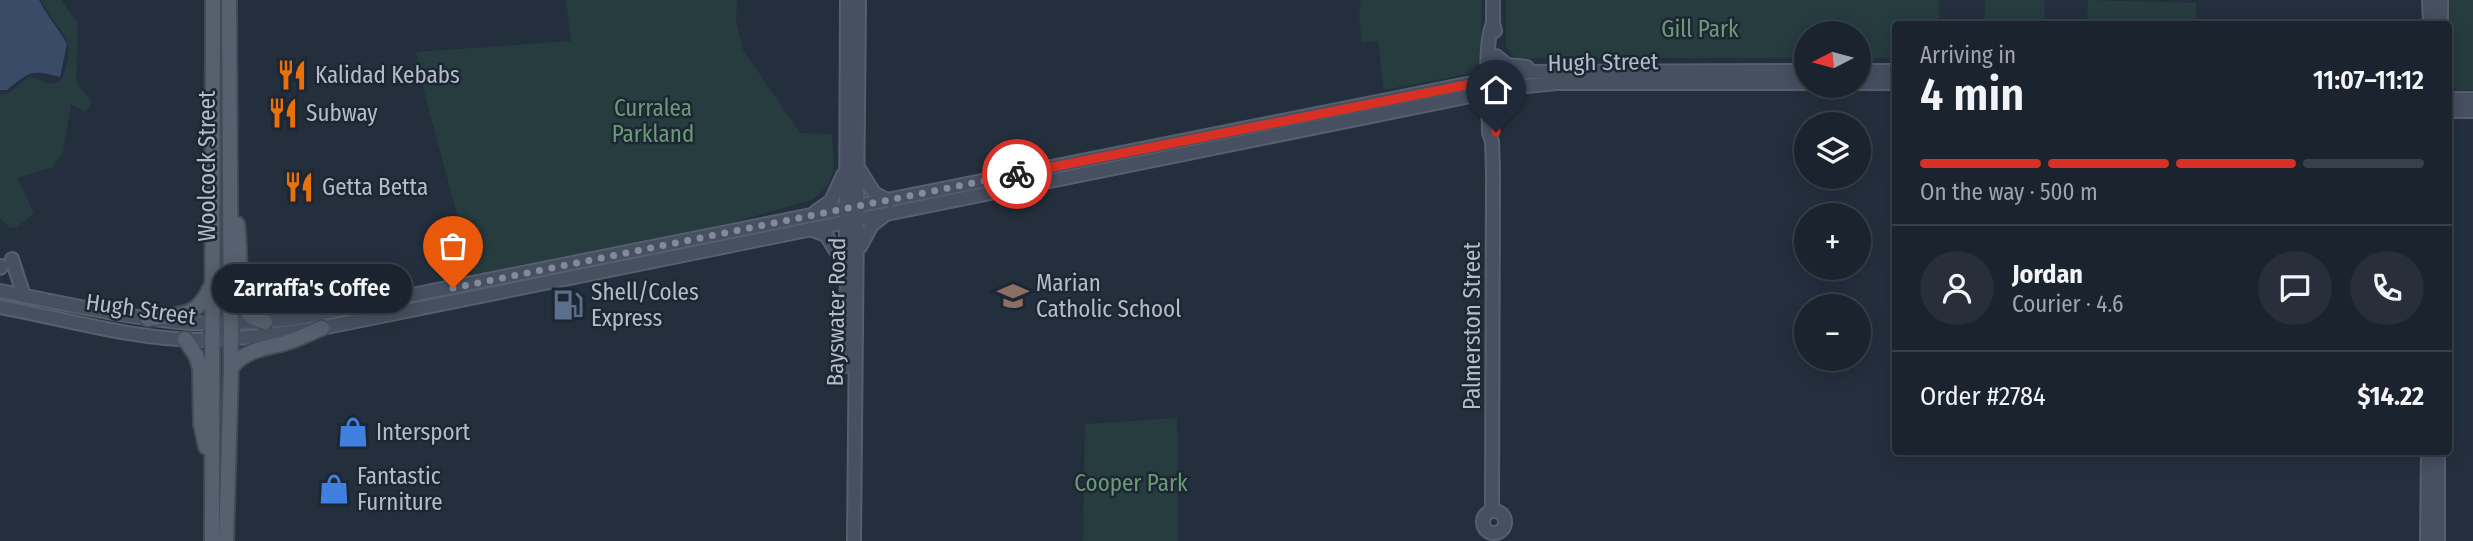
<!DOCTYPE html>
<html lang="en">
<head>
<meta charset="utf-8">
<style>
	:root { --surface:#1b232e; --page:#282f3a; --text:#f1f3f6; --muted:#a0a4aa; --line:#39404a; --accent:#d93025 }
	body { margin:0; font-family:"Fira Sans Condensed",sans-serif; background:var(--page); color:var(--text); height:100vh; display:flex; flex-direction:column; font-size:26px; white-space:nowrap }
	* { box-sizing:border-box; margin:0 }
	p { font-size:23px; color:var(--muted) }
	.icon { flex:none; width:38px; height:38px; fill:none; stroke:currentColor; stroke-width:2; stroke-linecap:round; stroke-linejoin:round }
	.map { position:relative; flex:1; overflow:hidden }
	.details { position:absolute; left:1892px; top:21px; width:560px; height:434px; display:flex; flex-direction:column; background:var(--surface); border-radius:7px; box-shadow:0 4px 18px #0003,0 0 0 2px var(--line) }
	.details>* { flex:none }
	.needle { width:46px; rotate:264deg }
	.buttons { position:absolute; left:1794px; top:21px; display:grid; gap:14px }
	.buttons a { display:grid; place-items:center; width:77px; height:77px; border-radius:50%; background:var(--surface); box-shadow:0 4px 18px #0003,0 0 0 2px var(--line); font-size:35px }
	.pin { position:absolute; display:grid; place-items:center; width:60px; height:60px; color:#fff; margin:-72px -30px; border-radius:50% 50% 50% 0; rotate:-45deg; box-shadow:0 0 7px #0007 }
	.pin .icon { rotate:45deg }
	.courier { position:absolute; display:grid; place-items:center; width:70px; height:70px; margin:-35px; border:5px solid #d93025; border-radius:50%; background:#fff; color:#222; box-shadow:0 2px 9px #0007 }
	.bubble { position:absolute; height:49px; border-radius:24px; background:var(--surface); box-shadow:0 4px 18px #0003,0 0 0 2px var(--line); font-size:23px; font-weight:600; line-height:49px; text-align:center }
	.summary em { font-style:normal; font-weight:600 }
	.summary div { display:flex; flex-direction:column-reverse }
	.summary { display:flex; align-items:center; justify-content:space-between; height:119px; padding:0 28px }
	h1 { font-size:46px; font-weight:600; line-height:52px }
	.bar { display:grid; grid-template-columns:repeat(4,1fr); gap:10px 7px; align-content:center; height:84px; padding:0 28px }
	.bar i { height:9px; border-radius:5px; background:var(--line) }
	.bar .current { background:var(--accent) }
	.bar p { grid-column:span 4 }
	.line { display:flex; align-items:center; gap:18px; padding:0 28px; border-top:2px solid var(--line) }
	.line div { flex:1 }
	.round { display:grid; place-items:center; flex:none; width:74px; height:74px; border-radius:37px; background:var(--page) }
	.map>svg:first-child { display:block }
</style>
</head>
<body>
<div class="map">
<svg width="2473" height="541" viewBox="0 0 2473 541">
	<rect width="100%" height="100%" fill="#242f3e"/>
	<path fill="#263c3f" d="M41,0h20l17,24 -2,59 16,19 -7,10 -14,-8 -8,48 -10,15 -36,11 17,35 -18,15 -7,-1 -9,-8v-124l9,-2 20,-17 21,8 11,-3c19,-49 -2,-43 -20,-81z
		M566,0h171l-1,21 7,29 57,83 32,1 2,34 -3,11 -5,9 -14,12 -86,24 -253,50 -55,-205 2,-1 -4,-16 155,-11z
		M1361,0h121l-1,61 -9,12 -88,17 -6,-49 -16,1 -3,-27z
		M1506,0h433v20l-5,4h-39v34h-36l-1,-25h-52v25h-290l-10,-11z
		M1985,0h60l-1,24h-60z
		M2088,0l108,3v21h-109z
		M2449,0h24v90h-16l-7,-9z
		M1177,418l1,123h-95l2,-117z"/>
	<path fill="#394c67" d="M0,0h39c8,16 19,28 28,44l-7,33c-30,-8 -30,-5 -53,13h-7z"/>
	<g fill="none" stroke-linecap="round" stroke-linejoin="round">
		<g stroke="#565f6c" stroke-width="16">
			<path id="secondary" d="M847,0l-1,235 2,131
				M1493,0v23l2,8
				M2429,0l1,24
				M2441,0v24
				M1496,56l11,9 20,2
				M1858,71h37
				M1858,83h37
				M2448,99h25
				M2448,111h25
				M859,169l15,24 15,8
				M815,212l16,-11 12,-26
				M810,229l16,6 18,29
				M860,247l12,-22 13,-10
				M12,259l12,37
				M0,268l2,-2
				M0,291c63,12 126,27 190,32 34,2 68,-1 102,-4l1235,-247 279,-1
				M0,307c65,12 132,32 198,33 41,0 83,-7 124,-12l1193,-241 42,-4h249
				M1483 522a11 11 0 1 1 22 0a11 11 0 1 1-22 0Z
				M1492,511l1,-339 -1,-31 -3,-8c0,-27 -6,-86 4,-110
				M854,541l5,-541
				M2427,541l1,-89
				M2438,541v-89"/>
		</g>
		<g stroke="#414a57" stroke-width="18">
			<path id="primary" d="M237,224c4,21 -1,79 13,91 4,4 10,5 15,7
				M148,319c29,-5 49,0 62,-31
				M185,339l12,18 3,12 1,55 5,23
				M231,368c13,-18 34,-20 54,-25 13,-4 25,-10 37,-15
				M212,541l1,-541
				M226,541l5,-173 -2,-368"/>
		</g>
		<use href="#secondary" stroke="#465061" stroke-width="12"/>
		<use href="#primary" stroke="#56606e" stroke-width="14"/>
	</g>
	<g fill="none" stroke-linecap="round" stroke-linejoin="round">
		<path stroke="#828b98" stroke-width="7" stroke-dasharray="0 12.6" d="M453,288l564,-114"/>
		<path stroke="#d93025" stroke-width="9" d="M1017,174l479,-95v53"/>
	</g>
	<defs>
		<g id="restaurant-bare" transform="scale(2.415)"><path d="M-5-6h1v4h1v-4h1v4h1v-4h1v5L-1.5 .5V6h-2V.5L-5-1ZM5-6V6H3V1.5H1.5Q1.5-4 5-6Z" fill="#e8710a" stroke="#1d2633" stroke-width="2.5" paint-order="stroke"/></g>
		<g id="school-bare" transform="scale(2.415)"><path d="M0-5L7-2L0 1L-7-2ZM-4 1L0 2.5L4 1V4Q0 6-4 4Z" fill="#8d6e63" stroke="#1d2633" stroke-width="2.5" paint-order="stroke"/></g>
		<g id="fuel-bare" transform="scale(2.415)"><path d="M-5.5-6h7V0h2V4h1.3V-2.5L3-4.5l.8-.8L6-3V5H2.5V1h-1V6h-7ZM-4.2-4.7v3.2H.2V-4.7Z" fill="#5c6f8a" stroke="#1d2633" stroke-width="2.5" paint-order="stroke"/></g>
		<g id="shop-bare" transform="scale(2.415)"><path d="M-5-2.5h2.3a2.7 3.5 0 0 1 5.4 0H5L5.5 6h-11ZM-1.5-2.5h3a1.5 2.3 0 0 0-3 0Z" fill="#3f7fe0" stroke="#1d2633" stroke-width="2.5" paint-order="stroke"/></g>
	</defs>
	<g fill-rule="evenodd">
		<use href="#restaurant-bare" x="292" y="75"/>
		<use href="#restaurant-bare" x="283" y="113"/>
		<use href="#restaurant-bare" x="299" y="187"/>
		<use href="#school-bare" x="1013" y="296"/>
		<use href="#fuel-bare" x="568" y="305"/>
		<use href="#shop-bare" x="353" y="432"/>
		<use href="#shop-bare" x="334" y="489"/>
	</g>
	<g text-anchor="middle" stroke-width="5" stroke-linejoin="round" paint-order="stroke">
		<g font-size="23" fill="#6b9a76" stroke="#1d2633">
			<text x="1700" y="37">Gill Park</text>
			<text x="653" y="116">Curralea<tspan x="653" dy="26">Parkland</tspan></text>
			<text x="1131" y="491">Cooper Park</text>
		</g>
		<g font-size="23" fill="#b4bcc9" stroke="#1d2633">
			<text transform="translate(1603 62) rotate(-1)" y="8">Hugh Street</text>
			<text transform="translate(207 166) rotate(-90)" y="8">Woolcock Street</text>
			<text transform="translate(141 309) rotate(8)" y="8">Hugh Street</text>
			<text transform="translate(836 312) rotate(-89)" y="8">Bayswater Road</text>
			<text transform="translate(1472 326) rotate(-90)" y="8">Palmerston Street</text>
		</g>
		<g font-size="23" fill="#b4bcc9" stroke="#1d2633" text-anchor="start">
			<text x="315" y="83">Kalidad Kebabs</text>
			<text x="306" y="121">Subway</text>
			<text x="322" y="195">Getta Betta</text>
			<text x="1036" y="291">Marian<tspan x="1036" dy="26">Catholic School</tspan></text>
			<text x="591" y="300">Shell/Coles<tspan x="591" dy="26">Express</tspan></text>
			<text x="376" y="440">Intersport</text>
			<text x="357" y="484">Fantastic<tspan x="357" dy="26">Furniture</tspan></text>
		</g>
	</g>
</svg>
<div class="buttons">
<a><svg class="needle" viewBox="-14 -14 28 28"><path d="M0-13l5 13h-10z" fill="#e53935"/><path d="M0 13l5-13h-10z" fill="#a0a4aa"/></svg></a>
<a><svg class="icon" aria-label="layers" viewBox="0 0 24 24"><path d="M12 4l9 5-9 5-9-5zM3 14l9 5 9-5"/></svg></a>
<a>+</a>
<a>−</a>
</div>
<div class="pin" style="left:453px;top:288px;background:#ea580c"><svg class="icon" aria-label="bag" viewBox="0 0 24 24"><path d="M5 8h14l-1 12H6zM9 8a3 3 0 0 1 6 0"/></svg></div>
<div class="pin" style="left:1496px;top:132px;background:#1f2937"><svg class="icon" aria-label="home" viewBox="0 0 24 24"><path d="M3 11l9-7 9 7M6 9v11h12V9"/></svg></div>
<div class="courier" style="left:1017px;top:174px"><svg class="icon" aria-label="bike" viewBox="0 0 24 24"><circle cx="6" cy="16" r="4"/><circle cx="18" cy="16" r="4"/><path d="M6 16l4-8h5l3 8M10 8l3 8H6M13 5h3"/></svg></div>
<div class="bubble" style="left:212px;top:264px;width:200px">Zarraffa's Coffee</div>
<section class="details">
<div class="summary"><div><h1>4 min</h1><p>Arriving in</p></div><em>11:07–11:12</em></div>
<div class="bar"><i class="current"></i><i class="current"></i><i class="current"></i><i></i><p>On the way · 500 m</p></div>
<div class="line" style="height:126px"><a class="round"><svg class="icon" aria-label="person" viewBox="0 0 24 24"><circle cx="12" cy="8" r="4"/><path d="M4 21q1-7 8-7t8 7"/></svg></a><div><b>Jordan</b><p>Courier · 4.6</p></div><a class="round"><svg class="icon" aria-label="chat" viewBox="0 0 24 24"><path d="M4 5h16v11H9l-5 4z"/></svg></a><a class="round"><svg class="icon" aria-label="phone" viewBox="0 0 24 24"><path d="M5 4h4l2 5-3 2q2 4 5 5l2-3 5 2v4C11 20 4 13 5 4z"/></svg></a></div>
<div class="line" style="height:91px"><div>Order #2784</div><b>$14.22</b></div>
</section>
</div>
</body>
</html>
